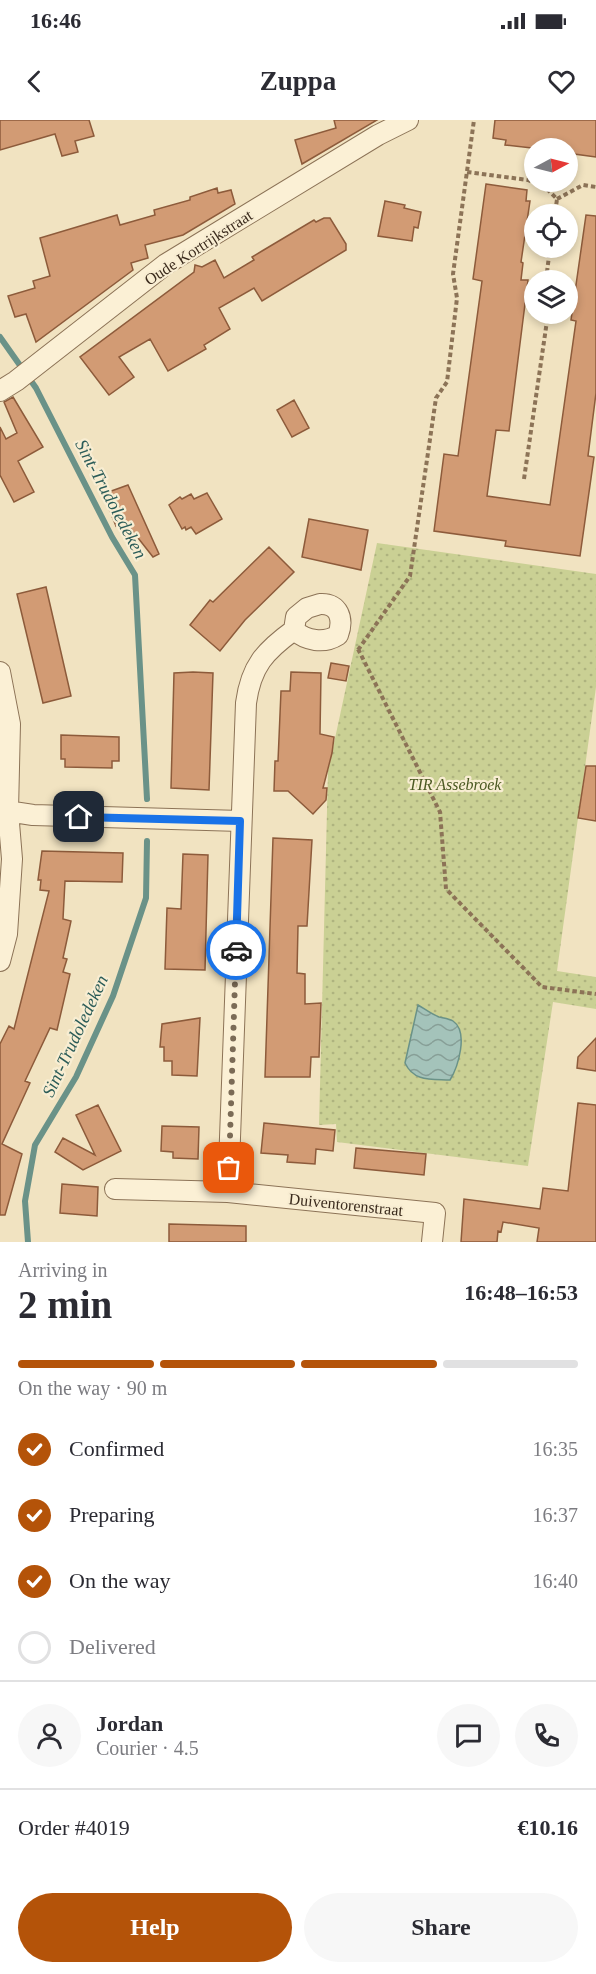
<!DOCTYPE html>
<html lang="en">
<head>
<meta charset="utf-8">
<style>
	:root { --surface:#fff; --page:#f7f7f7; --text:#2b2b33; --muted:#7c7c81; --line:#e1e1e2; --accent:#b45309 }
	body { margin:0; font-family:"Times New Roman",serif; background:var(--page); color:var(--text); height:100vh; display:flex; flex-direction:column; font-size:22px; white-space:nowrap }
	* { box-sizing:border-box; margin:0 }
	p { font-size:20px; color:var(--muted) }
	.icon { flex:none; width:33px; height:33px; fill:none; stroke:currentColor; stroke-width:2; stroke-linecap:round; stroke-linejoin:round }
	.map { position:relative; height:1122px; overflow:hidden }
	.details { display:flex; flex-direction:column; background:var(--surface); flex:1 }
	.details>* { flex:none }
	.needle { width:39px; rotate:83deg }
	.buttons { position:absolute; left:524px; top:18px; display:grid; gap:12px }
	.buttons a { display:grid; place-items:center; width:54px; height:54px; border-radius:50%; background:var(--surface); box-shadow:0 3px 9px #0003; font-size:30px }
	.pin { position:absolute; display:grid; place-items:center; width:51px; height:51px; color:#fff; margin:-26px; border-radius:12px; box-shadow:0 3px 9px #0006 }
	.courier { position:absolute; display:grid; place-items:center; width:60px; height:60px; margin:-30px; border:4px solid #1a73e8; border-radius:50%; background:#fff; color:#222; box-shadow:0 2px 8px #0007 }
	.head em { font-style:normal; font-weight:800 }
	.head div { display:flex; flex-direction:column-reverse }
	.head { display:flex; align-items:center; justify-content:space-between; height:102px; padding:0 18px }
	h1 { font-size:39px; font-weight:800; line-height:45px }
	.bar { display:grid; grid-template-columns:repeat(4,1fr); gap:9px 6px; align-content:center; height:72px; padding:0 18px }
	.bar i { height:8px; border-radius:4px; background:var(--line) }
	.bar .current { background:var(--accent) }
	.bar p { grid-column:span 4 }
	.line { display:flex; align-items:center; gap:15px; padding:0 18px; border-top:2px solid var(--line) }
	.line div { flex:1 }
	.round { display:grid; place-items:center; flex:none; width:63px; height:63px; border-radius:32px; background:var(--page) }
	ol { padding:0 18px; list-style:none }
	li { display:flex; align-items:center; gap:18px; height:66px }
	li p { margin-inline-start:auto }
	li .icon { padding:6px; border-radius:50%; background:var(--accent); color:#fff; stroke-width:4 }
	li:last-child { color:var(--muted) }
	li i { width:33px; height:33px; border:3px solid var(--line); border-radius:50% }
	.primary-button { display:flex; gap:12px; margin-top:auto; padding:12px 18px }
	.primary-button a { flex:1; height:69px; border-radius:36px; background:var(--accent); color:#fff; font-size:24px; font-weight:800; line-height:69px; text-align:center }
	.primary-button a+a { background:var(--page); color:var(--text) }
	.status { display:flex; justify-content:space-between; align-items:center; height:42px; padding:0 30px; background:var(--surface); direction:ltr }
	.status svg { height:16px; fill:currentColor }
	header { display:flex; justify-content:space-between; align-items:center; height:78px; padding:0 18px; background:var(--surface); font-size:27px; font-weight:800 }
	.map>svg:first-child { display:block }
</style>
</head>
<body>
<div class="status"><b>16:46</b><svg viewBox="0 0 49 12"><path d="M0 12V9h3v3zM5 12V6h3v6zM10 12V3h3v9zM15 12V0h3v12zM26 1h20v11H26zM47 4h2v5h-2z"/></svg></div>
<header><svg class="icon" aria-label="back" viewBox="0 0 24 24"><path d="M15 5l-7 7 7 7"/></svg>Zuppa<svg class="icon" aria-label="heart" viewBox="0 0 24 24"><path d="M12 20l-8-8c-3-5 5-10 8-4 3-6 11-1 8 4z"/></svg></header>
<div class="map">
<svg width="596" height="1122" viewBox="0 0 596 1122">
	<defs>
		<pattern id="park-dots" width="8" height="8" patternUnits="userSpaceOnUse" patternTransform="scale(1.5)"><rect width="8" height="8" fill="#cad094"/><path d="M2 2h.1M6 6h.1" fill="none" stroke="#aeb37f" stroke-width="1.8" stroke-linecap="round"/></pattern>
		<pattern id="water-waves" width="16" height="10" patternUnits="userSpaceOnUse" patternTransform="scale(1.5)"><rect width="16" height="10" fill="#a4c3ba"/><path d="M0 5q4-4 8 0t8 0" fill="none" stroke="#879f97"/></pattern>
	</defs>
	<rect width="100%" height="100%" fill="#f1e3c1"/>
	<path fill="url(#park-dots)" d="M377,423l219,31v113l-39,284 39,6v32l-43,-7 -25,164 -191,-24 -1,-18 -17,1 9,-354z"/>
	<path fill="url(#water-waves)" stroke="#6a9288" stroke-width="1.5" d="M418,885c7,4 13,9 21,12 4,1 11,2 14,4 16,11 5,46 -3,59 -19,-1 -36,2 -45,-17z"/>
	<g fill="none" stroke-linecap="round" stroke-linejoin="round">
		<path stroke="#6a9288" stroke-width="6" d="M0,217l36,51 76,149 23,38 12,224
			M28,1122l-3,-41 10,-56 41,-68 37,-81 33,-98 1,-57"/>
	</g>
	<path fill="#d29b74" stroke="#8d5b3b" stroke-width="1.5" d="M0,0h89l5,16 -19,5 3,11 -16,4 -7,-22 -55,16z
		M334,0h43l-75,44 -7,-24 41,-12z
		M495,0h101v37l-29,-4v-5h-35l-27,-3 1,-5 -13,-2z
		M486,64l41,6 -1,11h4l-9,61 2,1 -2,17h7l-19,151 -13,-1 -9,66 63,9 26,-184 -5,-1 15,-105 10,1v177l-8,63 6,1 -14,99 -75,-10 1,-5 -72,-10 10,-77 14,2 24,-175 -9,-2z
		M217,68l1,5 13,-3 4,14 -52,31 -38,10 3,13 -17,5 2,7 -97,72 -10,-28 -11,3 -7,-21 27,-8 -2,-7 17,-5 -10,-38 77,-23 3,10 35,-10 -1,-5 36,-10v-3z
		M385,81l20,4 -1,3 17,4 -3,16 -4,-1 -2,14 -34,-5z
		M324,98h6l16,26v6l-84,51 -8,-13 -35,20 11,21 -26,16 2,4 -38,22 -18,-32 -31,18 15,20 -25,18 -29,-38 114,-85 1,-7 7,2 13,-7 9,18 30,-18 -2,-3 10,-6 52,-31 2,2z
		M13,277l30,50 -25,14 16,31 -20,10 -14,-27v-48l6,12 11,-6 -13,-31z
		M294,280l15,28 -17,9 -15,-27z
		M128,365l31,69 -6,3 -29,-37 -8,6 -13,-32z
		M207,373l15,26 -26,15 -5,-7 -5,3 -1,-3 -3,2 -13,-24 11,-8 2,2 9,-5 3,5z
		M309,399l59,11 -7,40 -59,-13z
		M269,427l25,25 -49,48 -25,31 -30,-26 20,-25 3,2z
		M46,467l25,109 -28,7 -26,-109z
		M331,543l18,3 -3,15 -18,-3z
		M193,552l20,1 -4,117 -38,-2 3,-115z
		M291,552l30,1 -1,61 14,3 -2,16 -9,35h4l-1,12 -13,14 -25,-23h-14l1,-30h3l3,-70h9z
		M61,615l58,2v24h-7v7l-47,-1v-8h-4z
		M586,646h10v55l-18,-3z
		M273,718l39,2 -5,86h-9l-1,47 8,1v30l16,-1 -2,54h-8l-1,20h-45z
		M42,731l81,2 -1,29 -57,-1 -2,38 8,2 -8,37 4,1 -4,13 7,2 -13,56 -7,-2 -25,53 5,2 -28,61 20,10 -17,61h-5v-171l9,-18 5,3 35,-138 -9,-1 1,-10h-3z
		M183,734l25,1 -3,115 -40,-1 2,-61 14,1z
		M200,898l-3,58 -25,-1v-14h-8v-14h-4l2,-23z
		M596,918v33l-19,-3 1,-11z
		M578,983l18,2v137h-59l2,-14 -36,-6 -2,10 -3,-1 -1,11h-36l3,-43 76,10 3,-21 25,3z
		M98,985l23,46 -38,19 -28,-18 8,-14 32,17 -19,-40z
		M264,1003l71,7 -2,21 -17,-2 -1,15 -28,-2 1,-7 -27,-2z
		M162,1006l37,1 -1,32 -25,-1v-6l-12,-1z
		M356,1028l70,6 -2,21 -70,-7z
		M62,1064l36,3 -1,29 -37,-3z
		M169,1104l77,2v16h-77z"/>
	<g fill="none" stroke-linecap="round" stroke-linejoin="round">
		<g stroke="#8c7357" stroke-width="22">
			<path id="minor" d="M0,271l16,-10 150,-117 212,-129 30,-15
				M320,484c19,-1 24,15 18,31 -14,9 -32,6 -44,-5l2,-13 11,-9z
				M0,552l10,52 -2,87 4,48 -5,75 -7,27
				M0,690l33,5 208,6
				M115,1069l113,3 207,21 -3,29
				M228,1072l18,-489c5,-37 19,-52 48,-73"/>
		</g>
		<path stroke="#8c7357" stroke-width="4" stroke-dasharray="4.5 3" stroke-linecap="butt" d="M467,52l61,8 18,8 11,11 -2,15
			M557,79l26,-14 13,2
			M546,160l4,-32
			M524,359l24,-165
			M358,529l82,163 6,77 96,98 54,7
			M358,530l52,-74 26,-178 11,-16 10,-84 -4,-24 21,-154"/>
		<use href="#minor" stroke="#fbf0d5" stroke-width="20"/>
	</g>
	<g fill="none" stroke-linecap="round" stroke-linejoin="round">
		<path stroke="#7b6b56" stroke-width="6" stroke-dasharray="0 10.8" d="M229,1048l7,-218"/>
		<path stroke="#1a73e8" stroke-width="8" d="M79,697l161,4 -4,129"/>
	</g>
	<g text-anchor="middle" stroke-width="4.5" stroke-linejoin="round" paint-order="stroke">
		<g font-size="16" fill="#3b2b1d" stroke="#f8edd2">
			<text transform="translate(198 127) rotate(-33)" y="6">Oude Kortrijkstraat</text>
			<text transform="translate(346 1084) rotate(6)" y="6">Duiventorenstraat</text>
		</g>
		<g font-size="16" font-style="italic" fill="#4b5922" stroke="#f8edd2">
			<text x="455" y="670">TIR Assebroek</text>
		</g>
		<g font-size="18" font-style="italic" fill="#2b5c58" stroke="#f8edd2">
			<text transform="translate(111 379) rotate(62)" y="6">Sint-Trudoledeken</text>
			<text transform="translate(75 916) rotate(-65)" y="6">Sint-Trudoledeken</text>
		</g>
	</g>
</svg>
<div class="buttons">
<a><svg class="needle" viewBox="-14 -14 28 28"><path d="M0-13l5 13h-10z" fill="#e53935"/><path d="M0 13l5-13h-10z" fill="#7c7c81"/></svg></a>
<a><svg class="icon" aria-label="locate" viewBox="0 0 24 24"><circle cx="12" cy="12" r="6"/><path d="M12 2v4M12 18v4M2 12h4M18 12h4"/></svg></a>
<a><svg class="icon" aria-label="layers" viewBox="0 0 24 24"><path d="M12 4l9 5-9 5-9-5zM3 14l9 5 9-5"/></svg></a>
</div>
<div class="pin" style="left:229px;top:1048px;background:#ea580c"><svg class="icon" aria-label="bag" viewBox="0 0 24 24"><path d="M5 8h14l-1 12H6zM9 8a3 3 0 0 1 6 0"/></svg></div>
<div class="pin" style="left:79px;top:697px;background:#1f2937"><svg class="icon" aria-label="home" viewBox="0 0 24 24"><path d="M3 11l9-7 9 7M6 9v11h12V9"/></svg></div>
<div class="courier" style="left:236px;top:830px"><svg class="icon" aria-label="car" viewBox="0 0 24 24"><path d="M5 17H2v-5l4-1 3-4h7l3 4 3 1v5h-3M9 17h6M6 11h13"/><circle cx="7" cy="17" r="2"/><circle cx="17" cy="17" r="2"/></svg></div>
</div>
<section class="details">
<div class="head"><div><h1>2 min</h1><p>Arriving in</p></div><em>16:48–16:53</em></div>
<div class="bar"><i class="current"></i><i class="current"></i><i class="current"></i><i></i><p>On the way · 90 m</p></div>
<ol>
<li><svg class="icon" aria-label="check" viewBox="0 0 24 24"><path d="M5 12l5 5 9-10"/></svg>Confirmed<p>16:35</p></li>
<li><svg class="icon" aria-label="check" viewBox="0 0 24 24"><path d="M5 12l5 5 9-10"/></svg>Preparing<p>16:37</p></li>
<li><svg class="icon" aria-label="check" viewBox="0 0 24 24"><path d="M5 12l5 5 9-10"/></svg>On the way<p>16:40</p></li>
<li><i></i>Delivered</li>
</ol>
<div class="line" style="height:108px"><a class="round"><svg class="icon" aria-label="person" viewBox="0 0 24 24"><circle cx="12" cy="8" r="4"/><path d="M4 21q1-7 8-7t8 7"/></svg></a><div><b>Jordan</b><p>Courier · 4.5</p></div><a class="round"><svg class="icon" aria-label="chat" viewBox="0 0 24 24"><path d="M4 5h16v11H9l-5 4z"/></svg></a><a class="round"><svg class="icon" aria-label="phone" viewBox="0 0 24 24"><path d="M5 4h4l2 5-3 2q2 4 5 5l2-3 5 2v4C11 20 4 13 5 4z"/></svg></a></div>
<div class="line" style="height:78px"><div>Order #4019</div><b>€10.16</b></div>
<div class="primary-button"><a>Help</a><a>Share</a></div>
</section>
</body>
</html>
